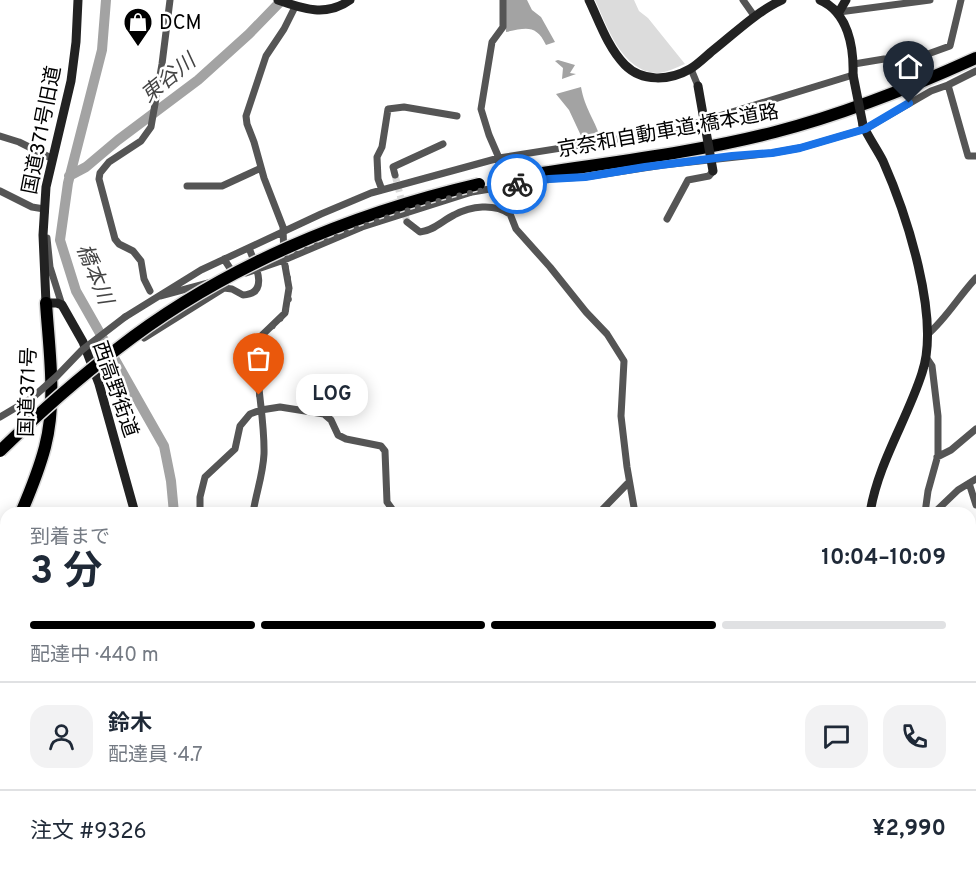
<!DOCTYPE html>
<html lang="ja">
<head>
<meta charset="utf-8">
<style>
	:root { --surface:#fff; --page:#f2f2f3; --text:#1f2937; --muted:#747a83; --line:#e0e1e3; --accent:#000 }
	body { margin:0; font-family:Overpass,"Noto Sans JP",sans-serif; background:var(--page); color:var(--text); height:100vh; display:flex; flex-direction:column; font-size:22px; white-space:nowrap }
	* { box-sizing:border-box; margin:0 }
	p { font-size:20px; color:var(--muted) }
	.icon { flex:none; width:33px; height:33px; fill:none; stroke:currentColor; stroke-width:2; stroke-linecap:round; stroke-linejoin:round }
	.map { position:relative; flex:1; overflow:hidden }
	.details { position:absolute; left:0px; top:507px; width:976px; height:374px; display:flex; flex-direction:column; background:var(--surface); border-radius:18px 18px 0 0; box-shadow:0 3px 15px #0003 }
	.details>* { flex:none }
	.pin { position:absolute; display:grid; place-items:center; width:51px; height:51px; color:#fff; margin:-62px -26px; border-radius:50% 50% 50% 0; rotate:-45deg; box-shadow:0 0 6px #0007 }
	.pin .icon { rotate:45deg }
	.courier { position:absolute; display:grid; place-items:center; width:60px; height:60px; margin:-30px; border:4px solid #1a73e8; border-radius:50%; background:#fff; color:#222; box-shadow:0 2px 8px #0007 }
	.bubble { position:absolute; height:42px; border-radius:18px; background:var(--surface); box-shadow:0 3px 15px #0003; font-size:20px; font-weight:700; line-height:42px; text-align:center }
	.head em { font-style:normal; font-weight:700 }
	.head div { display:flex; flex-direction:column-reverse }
	.head { display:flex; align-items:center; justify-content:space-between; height:102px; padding:0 30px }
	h1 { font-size:39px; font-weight:700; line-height:45px }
	.bar { display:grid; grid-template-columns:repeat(4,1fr); gap:9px 6px; align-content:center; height:72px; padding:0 30px }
	.bar i { height:8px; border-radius:4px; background:var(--line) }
	.bar .on { background:var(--accent) }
	.bar p { grid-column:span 4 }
	.line { display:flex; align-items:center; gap:15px; padding:0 30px; border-top:2px solid var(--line) }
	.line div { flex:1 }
	.round { display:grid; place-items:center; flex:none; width:63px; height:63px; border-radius:18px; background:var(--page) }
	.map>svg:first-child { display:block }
</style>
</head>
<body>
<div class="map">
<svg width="976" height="880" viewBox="0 0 976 880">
	<rect width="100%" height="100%" fill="#fff"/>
	<path fill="#dcdcdc" d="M595,0h39l5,11 9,7 37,46c-8,3 -19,9 -28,9 -35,-1 -50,-47 -62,-73z
		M478,875h38l-5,5h-31z"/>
	<path fill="#a3a3a3" d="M505,0h22l5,10 9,7 14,25 -9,3c-10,-21 -20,-17 -40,-13z
		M558,60l17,5 -5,8 6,1 -14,5 1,-11 -8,-7z
		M581,87c4,22 13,31 19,50l-17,3 -14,-30 -13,-16z"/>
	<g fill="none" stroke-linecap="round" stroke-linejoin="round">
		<path stroke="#a3a3a3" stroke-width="10" d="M106,0l-4,50 -34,133 -8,57 16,51 88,155 7,35 3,32
			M69,176l17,-9 32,-27 80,-60 51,-46 33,-34
			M302,874l4,6"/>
		<path stroke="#d9d9d9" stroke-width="7" stroke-dasharray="7 3.5" stroke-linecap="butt" d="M395,175l12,47"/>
		<g stroke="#dbdbdb" stroke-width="15">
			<path id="highway" d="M505,179c89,-15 181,-24 270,-47 70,-18 135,-44 201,-74
				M21,513c9,-21 18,-43 24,-66 12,-46 4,-97 1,-144
				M0,565l6,-14"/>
		</g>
		<path stroke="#555" stroke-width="7" d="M503,0v27l-11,15 -11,67 8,26 10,23 1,24 3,14 13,33 34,38 36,45 21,22 17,27 -3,55 6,51 8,46
			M743,0l12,17
			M839,12l91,-12
			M854,64l30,-5 19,4 47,-17 11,-46
			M691,69l7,17
			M948,85l20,71h8
			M0,136l19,6 32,16
			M395,175l-2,-8 50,-23
			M187,186h35l39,-18
			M382,190l-4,-11 -1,-22 5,-10 6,-38 16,-2 53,9
			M0,191l32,16 12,2 1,3
			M667,219l21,-39 21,-4 4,-5
			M407,222l13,10c13,-1 22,-11 34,-17 17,-9 40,-12 56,-1
			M47,238l3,29 12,38
			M224,259l11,17
			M246,273l38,-13 78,-33 110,-35 77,-13 36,-2 78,-12 109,-12 28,-5 65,-19 66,-38 17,-6 28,-14
			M150,291l-6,-12 -3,-18 -8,-10 -14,-7 -4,-5 -16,-60 1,-6 9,-11 32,-21 10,-14 11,-63 8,-64
			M160,296l52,-14
			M125,317l76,-47 120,-56 50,-21 128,-35 144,-23 50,-11 160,-49
			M927,335c19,-16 32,-39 49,-57
			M144,338l80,-50 8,1 11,6c28,-1 11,-33 6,-47
			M937,457l14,-7 25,-21
			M969,483l7,22
			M200,513v-16l5,-20 30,-28 5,-23 10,-12 11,-4 19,-3 44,7 7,6 7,15 8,4 35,7 4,5 2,51 8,11
			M253,513c3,-20 10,-38 11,-59 1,-38 -10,-76 -6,-115l27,-26 4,-25 -5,-28 -1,-33 -19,-49 -10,-36 -7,-18 -1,-8 20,-60 18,-27 11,-22
			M599,513l30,-31
			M925,513l3,-22 10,-36v-39l-6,-50 -6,-9
			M934,513l24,-23 18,-11
			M970,607l6,-1
			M970,671l6,-1
			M0,697h6
			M970,737l6,2
			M0,751l6,5
			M970,851h6
			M0,874l7,6
			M126,874l6,6
			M169,874l2,6
			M186,874l3,6
			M332,874l2,6
			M407,874l7,6
			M478,874l2,6
			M726,874l2,6
			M849,874l1,6
			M856,874l7,6
			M511,880l5,-6
			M537,880l7,-6
			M593,880l34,-3"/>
		<path stroke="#222" stroke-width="9" d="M78,0l-2,42 -5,39 -25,106 -3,48 3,68h11l5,2 21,37 16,42 36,129
			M278,0c25,9 49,17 72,0
			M589,0c10,21 19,48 36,65 17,17 44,16 65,4 7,-4 14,-11 21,-17 23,-18 45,-40 71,-52
			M820,0c28,12 34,47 33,75
			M839,12l7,-12
			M863,125c5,12 14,24 20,36 23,52 58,157 39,212 -15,47 -44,90 -52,140
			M261,874l1,6
			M899,874l1,6"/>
		<use href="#highway" stroke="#000" stroke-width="12"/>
		<g stroke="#000" stroke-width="4">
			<path id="rail" d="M0,535l6,12
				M175,874l3,6"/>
		</g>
		<use href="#rail" stroke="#fff" stroke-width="1.5" stroke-dasharray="4.5" stroke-linecap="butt"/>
		<g stroke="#dbdbdb" stroke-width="15" stroke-linecap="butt">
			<path id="highway-bridge" d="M495,181l10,-2
				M0,451c37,-36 76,-71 117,-102 105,-82 233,-135 362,-165"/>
		</g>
		<path stroke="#555" stroke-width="7" d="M0,417l32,-19 25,-22 25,-26 43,-33"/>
		<path stroke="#222" stroke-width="9" d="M853,75l10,50
			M698,86l15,85"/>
		<use href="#highway-bridge" stroke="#000" stroke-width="12"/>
	</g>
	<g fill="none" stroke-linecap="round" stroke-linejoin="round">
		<path stroke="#595959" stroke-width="6" stroke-dasharray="0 10.8" d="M259,395l-3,-34 2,-22c8,-8 22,-17 27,-27 8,-15 3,-36 -1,-52 74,-34 152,-64 233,-76"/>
		<path stroke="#1a73e8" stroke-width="8" d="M517,184l32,-5 36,-2 60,-10 87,-11 40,-3 28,-5 65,-19 44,-26"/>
	</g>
	<defs>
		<g id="shop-pin" transform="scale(1.5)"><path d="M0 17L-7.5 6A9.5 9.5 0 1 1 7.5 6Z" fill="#000" stroke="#fff"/><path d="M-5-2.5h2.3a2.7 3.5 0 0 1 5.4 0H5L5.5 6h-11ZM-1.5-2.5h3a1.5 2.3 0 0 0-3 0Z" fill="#fff"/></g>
	</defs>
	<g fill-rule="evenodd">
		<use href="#shop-pin" x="138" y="22"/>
	</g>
	<g text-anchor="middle" stroke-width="5" stroke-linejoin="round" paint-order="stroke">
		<g font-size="20" fill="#000" stroke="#fff" text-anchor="start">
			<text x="159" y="29">DCM</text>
		</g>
		<g font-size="20" fill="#000" stroke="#fff">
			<text transform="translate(41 130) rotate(-79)" y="7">国道371号旧道</text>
			<text transform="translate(668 130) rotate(-10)" y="7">京奈和自動車道;橋本道路</text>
			<text transform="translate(116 389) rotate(71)" y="7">西高野街道</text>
			<text transform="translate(27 392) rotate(-88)" y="7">国道371号</text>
		</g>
		<g font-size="21" font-style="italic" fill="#444" stroke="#fff">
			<text transform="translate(168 78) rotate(-39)" y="7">東谷川</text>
			<text transform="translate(95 274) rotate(68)" y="7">橋本川</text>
		</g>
	</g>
</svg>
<div class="pin" style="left:259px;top:395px;background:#ea580c"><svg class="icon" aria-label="bag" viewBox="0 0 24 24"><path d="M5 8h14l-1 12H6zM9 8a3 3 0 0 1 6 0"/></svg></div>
<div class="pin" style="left:909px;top:103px;background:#1f2937"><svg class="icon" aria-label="home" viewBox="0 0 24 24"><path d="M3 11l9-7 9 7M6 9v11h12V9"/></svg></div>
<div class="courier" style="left:517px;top:184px"><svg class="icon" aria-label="bike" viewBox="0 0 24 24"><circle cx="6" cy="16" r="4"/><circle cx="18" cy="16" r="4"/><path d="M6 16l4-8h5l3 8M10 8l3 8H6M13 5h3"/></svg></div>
<div class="bubble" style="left:296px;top:374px;width:72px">LOG</div>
<section class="details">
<div class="head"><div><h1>3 分</h1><p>到着まで</p></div><em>10:04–10:09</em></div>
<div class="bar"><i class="on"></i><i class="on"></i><i class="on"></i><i></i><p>配達中 · 440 m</p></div>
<div class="line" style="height:108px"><a class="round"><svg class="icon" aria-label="person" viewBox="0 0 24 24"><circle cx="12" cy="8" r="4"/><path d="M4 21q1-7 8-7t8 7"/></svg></a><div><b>鈴木</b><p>配達員 · 4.7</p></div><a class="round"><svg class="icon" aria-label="chat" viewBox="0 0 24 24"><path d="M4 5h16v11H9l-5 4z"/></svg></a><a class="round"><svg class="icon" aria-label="phone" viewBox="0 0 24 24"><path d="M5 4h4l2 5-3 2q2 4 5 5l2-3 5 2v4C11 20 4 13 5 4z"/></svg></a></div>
<div class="line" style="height:78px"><div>注文 #9326</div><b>¥2,990</b></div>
</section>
</div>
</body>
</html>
